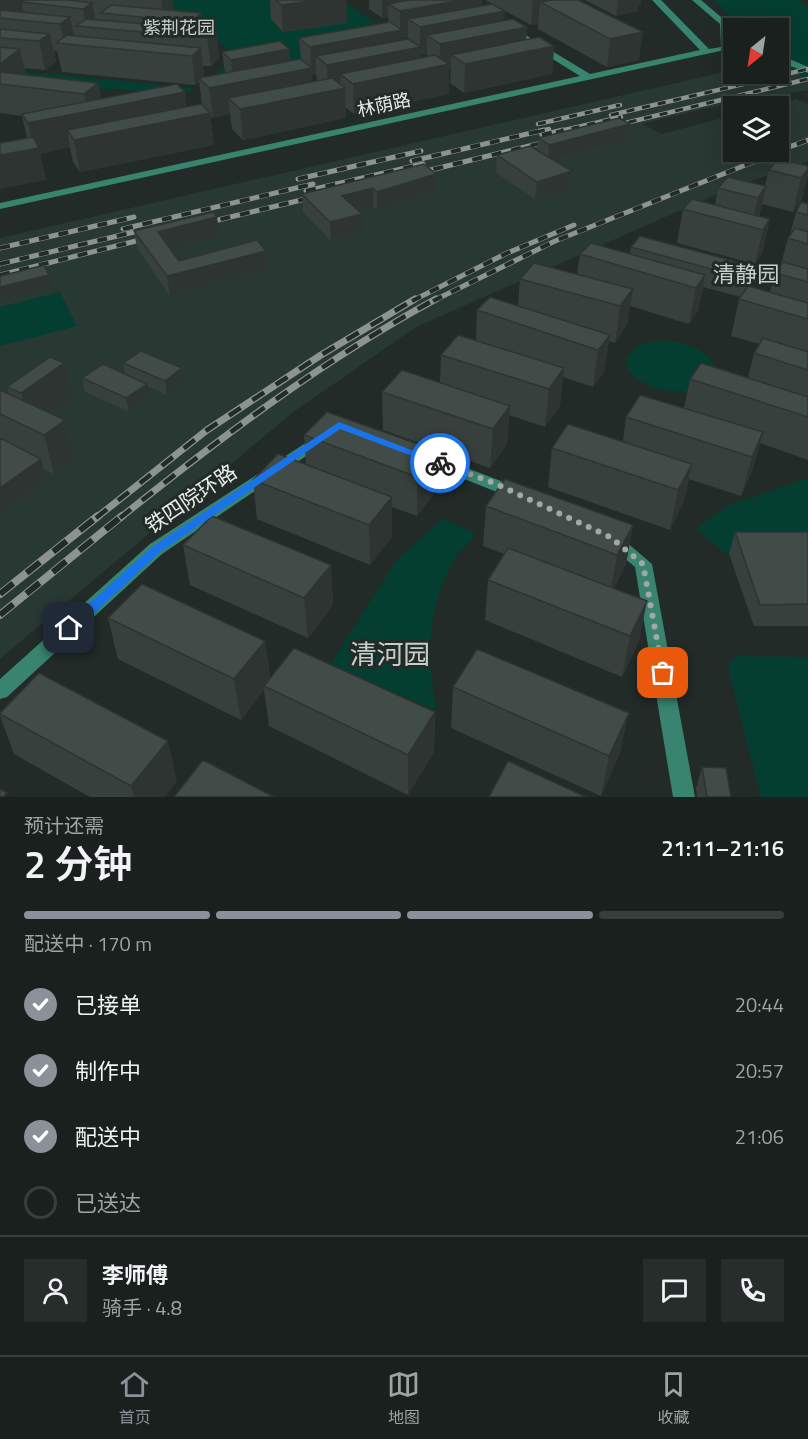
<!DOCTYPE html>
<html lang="zh">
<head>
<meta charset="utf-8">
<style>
	:root { --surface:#1a201e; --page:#272d2b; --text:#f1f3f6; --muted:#9fa3a4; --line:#383e3c; --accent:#8c9099 }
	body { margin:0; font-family:"Titillium Web","Noto Sans SC",sans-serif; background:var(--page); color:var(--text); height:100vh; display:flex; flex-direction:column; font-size:22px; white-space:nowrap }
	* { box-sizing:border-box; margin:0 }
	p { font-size:20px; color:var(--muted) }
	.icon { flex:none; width:33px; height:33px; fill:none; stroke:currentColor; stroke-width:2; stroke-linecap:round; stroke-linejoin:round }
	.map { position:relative; height:797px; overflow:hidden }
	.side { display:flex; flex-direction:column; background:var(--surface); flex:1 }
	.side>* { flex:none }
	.needle { width:39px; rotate:210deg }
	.fabs { position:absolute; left:723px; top:18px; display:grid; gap:12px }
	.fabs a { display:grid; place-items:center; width:66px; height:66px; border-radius:0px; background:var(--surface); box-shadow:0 6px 24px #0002,0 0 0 2px var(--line); font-size:30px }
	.pin { position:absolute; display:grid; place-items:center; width:51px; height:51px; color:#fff; margin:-26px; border-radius:12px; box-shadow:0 3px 9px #0006 }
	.courier { position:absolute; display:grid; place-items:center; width:60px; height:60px; margin:-30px; border:4px solid #1a73e8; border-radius:50%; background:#fff; color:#222; box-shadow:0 2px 8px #0007 }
	.head em { font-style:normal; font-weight:600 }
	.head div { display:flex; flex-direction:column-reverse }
	.head { display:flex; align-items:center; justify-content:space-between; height:102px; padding:0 24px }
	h1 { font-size:39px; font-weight:600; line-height:45px }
	.bar { display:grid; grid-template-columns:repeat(4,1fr); gap:9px 6px; align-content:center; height:72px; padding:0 24px }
	.bar i { height:8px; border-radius:4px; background:var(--line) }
	.bar .current { background:var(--accent) }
	.bar p { grid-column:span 4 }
	.line { display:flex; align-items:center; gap:15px; padding:0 24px; border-top:2px solid var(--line) }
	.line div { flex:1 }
	.round { display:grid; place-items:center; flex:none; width:63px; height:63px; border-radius:0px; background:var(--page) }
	ol { padding:0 24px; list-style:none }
	li { display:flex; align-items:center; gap:18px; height:66px }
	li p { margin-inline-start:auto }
	li .icon { padding:6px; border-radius:50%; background:var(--accent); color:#fff; stroke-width:4 }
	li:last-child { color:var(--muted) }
	li i { width:33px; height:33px; border:3px solid var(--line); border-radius:50% }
	.tab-bar { display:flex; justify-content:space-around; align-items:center; height:84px; border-top:2px solid var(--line); background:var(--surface); font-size:16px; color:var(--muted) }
	.tab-bar a { display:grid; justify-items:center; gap:3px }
	.tab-bar .current { color:var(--accent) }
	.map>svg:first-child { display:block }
</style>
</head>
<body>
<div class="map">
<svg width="808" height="797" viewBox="0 0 808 797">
	<rect width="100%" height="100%" fill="#222b28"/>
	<path fill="#283833" d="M808,58v32l-105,19 -61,15 20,10 71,-19 1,37h44v-46h-10l29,-7 11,5v57l-79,28 -313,138 -124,86 -292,246v-421l733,-168 1,4h44l1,-13z"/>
	<path fill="#043e30" d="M126,0h216l34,23 -10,2 26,22 -178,28 22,-20c-35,-30 -67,-41 -110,-55z
		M713,0h86l9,8v71l-29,-16 -1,-35h-36z
		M0,69l193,19 1,3 -18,3 -123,-9 -53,-11z
		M60,292l17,34 -77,20v-39z
		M652,341c24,-1 52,3 63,27l-27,23c-15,1 -29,0 -42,-7 -30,-14 -23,-35 6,-43z
		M808,478v60l-31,-5 -48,23 -33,-27 31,-23z
		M443,518l33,16c-9,10 -20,21 -26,33 -24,48 -22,92 -14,143l-106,-45 66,-104z
		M736,656l72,1v140h-47l-33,-130z"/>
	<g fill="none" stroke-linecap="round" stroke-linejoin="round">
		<path fill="#39846e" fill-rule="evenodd" d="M652,0h9l48,49 12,-2 -1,-23 -28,-24h9l27,23 1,26 -729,160v-6l580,-127 -74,-46v-4l3,-1 81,49 110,-24z
			M778,54l30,13v6l-30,-12z
			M321,433l8,5 -2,4 -165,112 -155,143 -7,2v-20l150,-135z
			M420,450l104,40 2,4 -2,4h-12l-98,-39 -2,-4 2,-4z
			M612,533l6,2 34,29 43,233h-22l-38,-230 -29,-24 -3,-4 3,-4z"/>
		<g stroke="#8c9390" stroke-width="4.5">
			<path id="rail-far3" d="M611,115l197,-46
				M538,124l82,-19
				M613,126l195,-47
				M537,132l12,-3
				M556,132l65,-15"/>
		</g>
		<g stroke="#8c9390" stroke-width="5">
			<path id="rail-far2" d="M542,135l21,-5
				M778,151l30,-11
				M412,161l132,-31
				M414,174l140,-34
				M298,179l123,-28
				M306,191l117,-27
				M201,224l117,-28
				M123,229l190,-45
				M0,248l134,-31
				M0,264l134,-32
				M0,275l152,-38
				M412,301l93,-47 69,-29
				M433,301l122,-60 223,-89"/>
		</g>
		<g stroke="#8c9390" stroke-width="7">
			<path id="rail-far1" d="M96,518l111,-88 114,-75 94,-56
				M120,518c100,-80 203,-158 316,-219"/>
		</g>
		<g stroke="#8c9390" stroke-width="8">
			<path id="rail" d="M0,594l98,-78
				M0,615l122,-99"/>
		</g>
		<use href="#rail-far3" stroke="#222b28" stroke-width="3" stroke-dasharray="8" stroke-linecap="butt"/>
		<use href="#rail-far2" stroke="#222b28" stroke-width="4" stroke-dasharray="10" stroke-linecap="butt"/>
		<use href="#rail-far1" stroke="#222b28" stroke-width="4.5" stroke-dasharray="14" stroke-linecap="butt"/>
		<use href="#rail" stroke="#222b28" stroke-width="6" stroke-dasharray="17" stroke-linecap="butt"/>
	</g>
	<path fill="#38403d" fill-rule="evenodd" d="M0,0l77,1v-1h95l2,11 29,18 13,1 3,28 -8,8h-8l1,10 -1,1 22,-4 -3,-21 67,-3 1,12 11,-2 -2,-21 89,-16v-5l-6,1 -13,-9v-9h113v6l22,15 23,6 -1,13 28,6 -2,28 -88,19 -14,-10 1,-13h-2v24l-95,20 -9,-7 1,11 -103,22 -11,-11 -2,-15 -17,4 -3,-2 4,29 -134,27 -7,-10 -3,-15 -30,7 6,26 -19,-42 -5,-22 -22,-3zM408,37v2l-6,1v-2zM54,51h3l5,21 133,13 4,-4 3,24 -15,2 -86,-8 -3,-16 -72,-8 -2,-7 21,2 11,-8zM427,54v3l-6,1v-3zM316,74l1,7 -5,1v-7z
		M270,0h76l1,23 -64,9 -12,-13z
		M485,0h93l61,60 -32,7 -69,-38v-5l-7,1z
		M585,0h56v6h-3v5l-22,5z
		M630,124l-2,17 -74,20 18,10 -2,18 -35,10 -39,-26 1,-18 40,-5 1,-12z
		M808,166v8l-6,25 -9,13 -31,-8 -3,12 11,3 -8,35 -7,10 -78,-21 6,-34 32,-4 3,-17 47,-3 4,-15z
		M436,174v18l-59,18 -4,-4 -15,4 5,22 -32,9 -28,-29 -1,-18z
		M808,204v256l-48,-17 -8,28 -11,25 -52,-17 -6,24 -13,27 -122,-43 4,-39 71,-7 3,-24 58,-9 6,-29 58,-1 6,-25 6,-9 -29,-8 8,-37 2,-2 -38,-10 -5,24 -9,13 -59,-18 -3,19 -12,18 -6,-2 -5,31 -11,15 -30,-10 -3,29 -15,21 -36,-12 -2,29 -17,24 -107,-38 -1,-38 58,-9 1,-28 35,-14 1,-31 41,-4 2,-27 57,-5 3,-20h50l1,-7 125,20 -5,20 19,5 5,-19 6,-9 7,-26 2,-3 6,-23z
		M134,231l86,5 -50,12 9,13 87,-10 2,19 -98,26 -32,-47z
		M123,363l61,18 -17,14 -20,-9 2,11 -20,15 -44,-20 -3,-14 43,-4z
		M7,387l65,14 -19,14 12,5 9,39 -20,15 -11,-5 3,11 -46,34v-124l9,5z
		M327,412l110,78 -20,26 -25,-9v30l-22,28 -113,-46 -4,-39 53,-16 -2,-29z
		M486,506l147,19 -7,39 -12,24 25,53 -17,36 -137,-57 3,-40 16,-26 -21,-8z
		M735,532h73v94h-54l-25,-72z
		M183,545l148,20 2,40 -25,33 -118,-53z
		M108,618l157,23 5,37 165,34 -1,40 -26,43 -139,-69 -5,-36 -23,30 -123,-61z
		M453,687l167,66 -19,43 -150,-68z
		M0,713l177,68 -13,16h-74l-76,-43 -14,-38z
		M702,767l29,30h-34l-1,-9z"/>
	<path fill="#2e3432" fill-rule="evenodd" d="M0,0h43l-21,2 2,13 -24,3z
		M163,0h9l3,20 -11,-1 -3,-18z
		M317,0h29l1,23 -64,9 -2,-27z
		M382,0h100v16l23,-5 -1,20 23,-4 -2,25 29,-6 -2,28 -88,19 1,-29 -14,-9v15h-2v24l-95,20 -1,-30 -13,-10 1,15 4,-1 1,30 -103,22 -3,-31 -12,-11 2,16 -17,4 -4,-30 25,-5 -3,-23 58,-11 2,23 21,-4 1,26 15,-3 -1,-26 -11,-9v18l-4,1 -2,-28 90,-17v-19l-12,-7v13l-6,1zM408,19l12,8v20l-18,4v-13l6,-1zM427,35l13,9v22l-19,4v-15l6,-1z
		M533,0h30l-23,2 -2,22 -7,1z
		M618,0h23v6h-3v5l-22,5z
		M92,3l5,25 -11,-1 -3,-18z
		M201,13l3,25 -11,-1 -2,-15z
		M70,17l6,27h-12l-4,-20z
		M216,30l3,28 -8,8 -4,-28z
		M643,32l-4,28 -32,7 3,-28z
		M50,34l6,28 -11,8 -6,-29z
		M201,48l3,28 -3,4 -2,-2v3l-4,4 -3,-29z
		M20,49l6,28 -26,7v-20z
		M98,83l5,26 82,-17 3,26 22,-5 4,32 -134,27 -6,-32 -7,-10 3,17 -30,7 6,26 -46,9v-34l34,-6 -6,-26 60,-11 -4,-18z
		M630,124l-2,17 -80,21 1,-17z
		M808,169v5l-6,25 -9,13 8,-34z
		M572,171l-2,18 -35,10 2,-17z
		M436,174v18l-59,18v-18z
		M766,186l-7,33 -8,8 7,-29z
		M373,188v18l-30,8 -1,-18z
		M362,214l1,18 -32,9 -1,-19z
		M217,217l3,19 -59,15 -3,-19z
		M770,219l-8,35 -7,10 8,-34z
		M266,251l2,19 -98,26 -3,-20z
		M756,267l-5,19 -7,12 4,-19z
		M49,275l3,13 -52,12v-13z
		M705,275l-7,36 -9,13 7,-36z
		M633,289l-6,36 -12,18 5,-37z
		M610,335l-6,37 -11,15 5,-37z
		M64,363l8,38 -39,29 -2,-1 -10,-36z
		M182,368l2,13 -17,14 -2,-14z
		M564,368l-4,38 -15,21 4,-38z
		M147,384l2,13 -20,15 -3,-14z
		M510,406l-3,38 -17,24 3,-39z
		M65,420l9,39 -20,15 -10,-39z
		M763,432l-11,39 -11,25 11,-39z
		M438,451l-1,39 -20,26v-39z
		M41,459l5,21 -46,34v-26z
		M692,464l-9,39 -13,27 8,-40z
		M392,497v40l-22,28 -1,-40z
		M633,525l-7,39 -16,31 7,-40z
		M331,565l2,40 -25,33 -4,-40z
		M647,601l-8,40 -17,36 8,-41z
		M265,641l5,41 -6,4v4l-23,30 -7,-41z
		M435,712l-1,40 -26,43v-40z
		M629,713l-9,40 -19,43 8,-40z
		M168,741l9,40 -13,16h-30l-3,-11z"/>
	<path fill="#414b47" stroke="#2e3432" stroke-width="1.5" d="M25,0h44l23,3 -9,6 -61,-7z
		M276,0h41l-36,5z
		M409,0h53l-62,11 -12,-7z
		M553,0h25l65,32 -33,7 -70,-37z
		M492,4l13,7 -85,16 -12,-8z
		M112,5l89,8 -10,9 -91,-9z
		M0,10l70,7 -10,7 -60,-6z
		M86,19l130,11 -9,8 -131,-12z
		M513,19l14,8 -87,17 -13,-9z
		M390,22l12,8 -92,17 -11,-9z
		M0,29l50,5 -11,7 -39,-3z
		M67,35l134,13 -9,8 -136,-13z
		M539,37l15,9 -89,18 -14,-9z
		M408,39l13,8 -94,18 -11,-9z
		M280,41l9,8 -58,11 -9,-8z
		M0,47l20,2 -20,15z
		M435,55l14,9 -96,20 -13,-10z
		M300,59l12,9 -103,20 -10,-10z
		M0,72l98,11 -14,11 -84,-10z
		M332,78l13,10 -105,21 -12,-11z
		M177,84l8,8 -157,31 -6,-9z
		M201,104l9,9 -136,27 -7,-10z
		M619,118l11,6 -81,21 -11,-7z
		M33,137l6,11 -39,7v-12z
		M530,146l42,25 -35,11 -40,-27z
		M778,159l30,7v3l-7,9 -32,-8z
		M424,164l12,10 -59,18 -4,-4 -31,8 20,18 -32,8 -28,-28z
		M728,177l38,9 -8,12 -40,-10z
		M692,199l78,20 -7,11 -80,-21z
		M801,202l7,2v11l-12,-3z
		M213,212l4,5 -59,15 21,29 78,-21 9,11 -99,25 -33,-45z
		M795,228l13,4v12l-20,-6z
		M640,236l116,31 -8,12 -117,-32z
		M591,243l114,32 -9,13 -116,-34z
		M783,262l25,7v13l-33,-9z
		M534,263l99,26 -13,17 -100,-27z
		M44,265l5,10 -49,12v-11z
		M748,286l60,17v16l-69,-20z
		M490,297l120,38 -12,15 -121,-40z
		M458,335l106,33 -15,21 -108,-34z
		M763,338l45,14v18l-54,-17z
		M141,351l41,17 -17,13 -42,-18z
		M50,357l14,6 -43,30 -14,-6z
		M701,363l107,34v20l-118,-38z
		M103,364l44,20 -21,14 -44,-20z
		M402,370l108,36 -17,23 -111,-37z
		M0,390l65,30 -21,15 -44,-21z
		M640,395l123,37 -11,25 -126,-40z
		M327,412l111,39 -21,26 -113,-42z
		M568,424l124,40 -14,26 -126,-42z
		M0,438l41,21 -41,29z
		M278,454l114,43 -23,28 -116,-45z
		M505,479l128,46 -16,30 -131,-49z
		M212,516l119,49 -27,33 -121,-53z
		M735,532h73v72l-48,1z
		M508,548l139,53 -17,35 -142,-56z
		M142,584l123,57 -31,38 -126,-61z
		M294,648l141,64 -27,43 -144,-69z
		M477,649l152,64 -20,43 -156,-69z
		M39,673l129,68 -37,45 -131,-72v-1z
		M203,760l71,37h-100z
		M508,761l78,36h-97z
		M702,767l24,1 5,29h-24z
		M0,789l7,4 -4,4h-3z"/>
	<path fill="#1a73e8" d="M339,422l106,41 -5,3 -4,-1 -96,-36 -180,123 -86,80h-9l-2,-4 2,-3 87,-78z"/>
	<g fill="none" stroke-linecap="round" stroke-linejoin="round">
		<path stroke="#a1a8a6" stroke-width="6" stroke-dasharray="0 10.8" d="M440,463l54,20 116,54 33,27 20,109"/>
	</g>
	<g text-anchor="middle" stroke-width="6" stroke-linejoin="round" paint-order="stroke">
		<g font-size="18" fill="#c4cfcb" stroke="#222b28">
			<text x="179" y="34">紫荆花园</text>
		</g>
		<g font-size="18" fill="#e6ecea" stroke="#222b28">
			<text transform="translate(384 105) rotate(-12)" y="6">林荫路</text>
		</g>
		<g font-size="21" fill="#e6ecea" stroke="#222b28">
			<text transform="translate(191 499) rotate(-34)" y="7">铁四院环路</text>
		</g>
		<g font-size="22" fill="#c4cfcb" stroke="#222b28">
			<text x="746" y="282">清静园</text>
		</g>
		<g font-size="27" fill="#c4cfcb" stroke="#222b28">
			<text x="390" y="664">清河园</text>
		</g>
	</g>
</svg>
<div class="fabs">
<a><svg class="needle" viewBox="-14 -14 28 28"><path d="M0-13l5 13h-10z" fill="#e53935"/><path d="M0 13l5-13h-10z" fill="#9fa3a4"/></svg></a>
<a><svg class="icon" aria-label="layers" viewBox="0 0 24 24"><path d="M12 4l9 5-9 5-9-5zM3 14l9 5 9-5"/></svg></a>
</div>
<div class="pin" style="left:663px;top:673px;background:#ea580c"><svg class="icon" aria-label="bag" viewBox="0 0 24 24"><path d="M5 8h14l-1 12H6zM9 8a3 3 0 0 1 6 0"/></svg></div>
<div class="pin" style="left:69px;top:628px;background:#1f2937"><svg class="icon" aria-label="home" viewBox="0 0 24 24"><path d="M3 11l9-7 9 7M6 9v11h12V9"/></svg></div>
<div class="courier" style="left:440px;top:463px"><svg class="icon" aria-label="bike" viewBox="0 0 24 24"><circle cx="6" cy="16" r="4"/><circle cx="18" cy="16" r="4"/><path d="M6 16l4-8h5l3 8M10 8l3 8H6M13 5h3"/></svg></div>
</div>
<section class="side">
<div class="head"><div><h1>2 分钟</h1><p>预计还需</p></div><em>21:11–21:16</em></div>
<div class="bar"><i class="current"></i><i class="current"></i><i class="current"></i><i></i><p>配送中 · 170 m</p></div>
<ol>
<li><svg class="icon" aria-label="check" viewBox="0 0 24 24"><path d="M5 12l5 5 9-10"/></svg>已接单<p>20:44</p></li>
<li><svg class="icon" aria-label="check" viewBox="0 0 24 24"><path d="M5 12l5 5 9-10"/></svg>制作中<p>20:57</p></li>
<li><svg class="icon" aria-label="check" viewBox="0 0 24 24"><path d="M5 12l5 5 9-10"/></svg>配送中<p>21:06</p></li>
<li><i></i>已送达</li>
</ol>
<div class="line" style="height:108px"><a class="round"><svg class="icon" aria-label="person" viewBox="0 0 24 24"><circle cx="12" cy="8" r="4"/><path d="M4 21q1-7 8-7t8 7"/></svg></a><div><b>李师傅</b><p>骑手 · 4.8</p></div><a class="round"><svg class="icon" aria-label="chat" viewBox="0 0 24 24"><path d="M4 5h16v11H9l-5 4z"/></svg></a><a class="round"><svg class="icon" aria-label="phone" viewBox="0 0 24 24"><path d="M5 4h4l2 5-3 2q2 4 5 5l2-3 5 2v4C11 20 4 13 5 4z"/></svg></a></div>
</section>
<nav class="tab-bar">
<a class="current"><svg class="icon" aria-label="home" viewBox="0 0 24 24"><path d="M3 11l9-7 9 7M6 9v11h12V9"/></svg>首页</a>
<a><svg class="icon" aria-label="map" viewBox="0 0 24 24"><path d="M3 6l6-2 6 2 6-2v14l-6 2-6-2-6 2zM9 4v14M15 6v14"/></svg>地图</a>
<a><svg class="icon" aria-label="saved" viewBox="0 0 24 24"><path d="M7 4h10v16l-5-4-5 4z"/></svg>收藏</a>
</nav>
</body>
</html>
